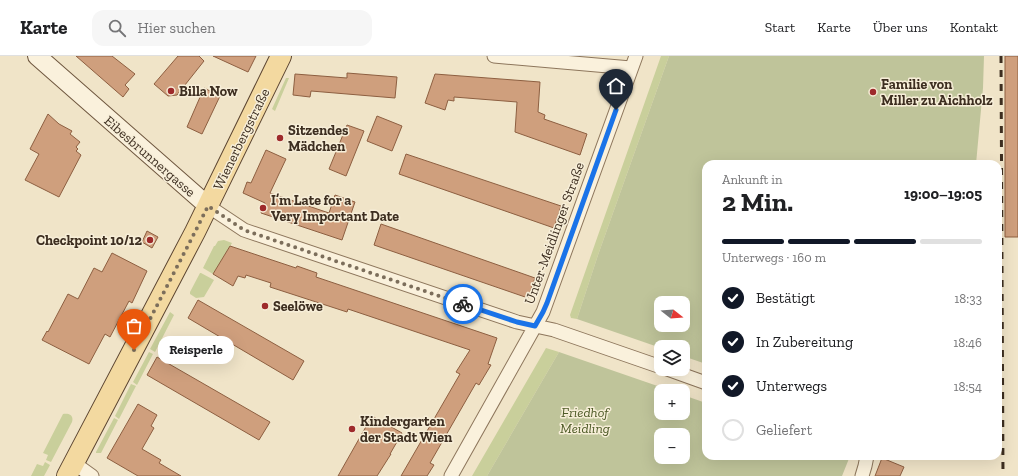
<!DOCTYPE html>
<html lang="de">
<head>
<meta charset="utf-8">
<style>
	:root { --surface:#fff; --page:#f6f6f6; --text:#202124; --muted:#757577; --line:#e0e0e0; --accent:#111827 }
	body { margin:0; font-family:"Zilla Slab",serif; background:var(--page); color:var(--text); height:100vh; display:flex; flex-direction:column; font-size:15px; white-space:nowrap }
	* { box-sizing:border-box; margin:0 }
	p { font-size:13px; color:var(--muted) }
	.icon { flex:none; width:22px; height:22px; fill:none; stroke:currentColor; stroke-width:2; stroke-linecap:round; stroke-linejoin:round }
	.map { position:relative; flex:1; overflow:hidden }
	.sheet { position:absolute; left:702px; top:104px; width:300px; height:300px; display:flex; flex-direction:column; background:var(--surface); border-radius:12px; box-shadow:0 4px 16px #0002 }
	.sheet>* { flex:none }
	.needle { width:26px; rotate:107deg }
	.controls { position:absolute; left:654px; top:240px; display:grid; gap:8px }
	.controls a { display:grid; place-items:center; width:36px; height:36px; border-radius:8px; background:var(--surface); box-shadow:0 4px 16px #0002; font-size:20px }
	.pin { position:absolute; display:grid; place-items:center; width:34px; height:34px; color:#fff; margin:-41px -17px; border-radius:50% 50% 50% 0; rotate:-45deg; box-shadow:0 0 4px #0007 }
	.pin .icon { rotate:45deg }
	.courier { position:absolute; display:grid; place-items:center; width:40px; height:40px; margin:-20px; border:3px solid #1a73e8; border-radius:50%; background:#fff; color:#222; box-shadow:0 1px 5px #0007 }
	.bubble { position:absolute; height:28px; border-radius:12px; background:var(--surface); box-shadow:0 4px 16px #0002; font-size:13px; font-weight:700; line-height:28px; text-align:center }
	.overview em { font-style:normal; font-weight:700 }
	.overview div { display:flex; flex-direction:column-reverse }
	.overview { display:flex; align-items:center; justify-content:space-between; height:68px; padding:0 20px }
	h1 { font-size:26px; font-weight:700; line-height:30px }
	.bar { display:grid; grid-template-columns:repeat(4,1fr); gap:6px 4px; align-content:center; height:48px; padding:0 20px }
	.bar i { height:5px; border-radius:3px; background:var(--line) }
	.bar .on { background:var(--accent) }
	.bar p { grid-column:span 4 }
	ol { padding:0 20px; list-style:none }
	li { display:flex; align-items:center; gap:12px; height:44px }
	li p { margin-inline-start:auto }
	li .icon { padding:4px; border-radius:50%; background:var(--accent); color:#fff; stroke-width:4 }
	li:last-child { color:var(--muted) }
	li i { width:22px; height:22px; border:2px solid var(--line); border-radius:50% }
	header { display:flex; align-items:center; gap:24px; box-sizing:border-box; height:56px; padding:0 20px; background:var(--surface); border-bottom:1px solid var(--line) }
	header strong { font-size:19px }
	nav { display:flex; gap:22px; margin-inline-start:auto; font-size:14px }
	.search { width:280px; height:36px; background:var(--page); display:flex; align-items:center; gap:10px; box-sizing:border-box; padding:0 14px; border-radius:12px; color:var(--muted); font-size:15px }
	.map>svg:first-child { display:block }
</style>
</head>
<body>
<header>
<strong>Karte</strong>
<div class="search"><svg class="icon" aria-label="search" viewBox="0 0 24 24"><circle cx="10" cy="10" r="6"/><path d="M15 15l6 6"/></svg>Hier suchen</div>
<nav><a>Start</a><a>Karte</a><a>Über uns</a><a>Kontakt</a></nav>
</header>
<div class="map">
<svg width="1018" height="420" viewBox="0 0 1018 420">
	<rect width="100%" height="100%" fill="#f0e4c8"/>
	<path fill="#c9cf9b" d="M661,0h8l-71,199 -21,64 -6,-1 -1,-3z
		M286,22h3l-14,33 -3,-2z
		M224,184l8,3 -19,31 -10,-6 11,-22h1l3,-5z
		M200,217h1l13,7 -10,17 -8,1 -6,-4v-2z
		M170,256l4,3 -19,37 -5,-3z
		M546,292l13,4 -72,124h-15z
		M149,296l4,2 -16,31 -4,-3z
		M131,328l5,2 -17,33 -4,-3z
		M63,358c6,-1 11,1 9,8l-21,40 -5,-2 2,-5 -5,-2z
		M114,362l4,2 -17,33h-5v-1z
		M45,406l5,3 -6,11h-13l6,-12 6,2z"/>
	<path fill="#bfc49a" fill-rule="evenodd" d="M669,0h315l-1,32 -7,76h-270v200l-23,-8v-9h-22v1l-84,-29 21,-64zM661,247h22v22h-22z
		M559,296l113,39h-11v22h22v-18l23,8v53h144l-8,20h-355zM661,379h22v22h-22z"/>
	<path fill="#cf9f7d" stroke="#8d5f41" d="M76,0h36l23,18 -10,11 4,4 -6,8z
		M178,0h21l5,5 -27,34 -9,1 -14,-12z
		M213,0h43l-8,16z
		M1005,0h13v181h-13z
		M347,17l50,4 -2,21 -84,-7 -1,6 -17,-2 2,-21 52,4z
		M435,18l105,8 -2,30 7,3 -1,4 43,15 -7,21 -65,-23 2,-30 -63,-5v4l-6,-1 -3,10 -20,-7z
		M204,32l16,8 -18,38 -15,-7z
		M48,58l11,10 13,7 -2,3 10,8 -4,5 2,2 -2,2 5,4 -22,42 -34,-17 14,-26 -9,-5z
		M377,60l25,10 -10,25 -25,-10z
		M347,69l17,6 -18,45 -17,-7z
		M266,94l20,9 -16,34 59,20 6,-18 20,7 -13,38 -81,-27 4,-10 -22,-10 4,-11 4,1z
		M406,98l155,52 -7,22 -155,-54z
		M381,168l154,54 -7,20 -154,-53z
		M147,175l11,6 -6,11 -10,-6z
		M230,190l66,22 1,-2 20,7 -1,4 181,61 -9,26 3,1 -12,20 -3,-2 -46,80 4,2 -7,11h-26l59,-102 -4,-2 14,-22 -122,-41 -1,3 -77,-25 1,-4 -25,-8 -1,3 -7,-2 -5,10 -20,-12z
		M112,197l35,18 -15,32 -3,-2 -19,36 -5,-3 -16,30 -47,-24 5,-9 1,1 20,-38 10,5 16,-31 8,4z
		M198,244l106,61 -11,19 -105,-62z
		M157,301l113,65 -11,18 -112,-65z
		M138,348l19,11 -6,11 3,2 -12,21 19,11 -2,3 22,13h-43l-31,-18z
		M372,360l30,17 -12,21h1l-14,22h-39z
		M882,402l22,9 -4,9h-25z"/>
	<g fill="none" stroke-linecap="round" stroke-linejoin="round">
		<g stroke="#8d765c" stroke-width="15">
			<path id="street" d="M494,0l137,12
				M208,150l36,24 273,92 37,8 107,37
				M667,313l39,14
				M74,407l18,13
				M451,420l92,-164 93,-256
				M862,420l3,-10 2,-10"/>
		</g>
		<g stroke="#6f573f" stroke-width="20">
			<path id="secondary" d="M37,0l171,150"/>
		</g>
		<g stroke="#5b4430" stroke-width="22">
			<path id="primary" d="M67,420l128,-244 86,-176"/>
		</g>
		<use href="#street" stroke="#faf1dc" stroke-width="13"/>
		<use href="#secondary" stroke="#faf1dc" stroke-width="18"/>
		<use href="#primary" stroke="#f3d9a0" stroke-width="20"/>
		<path stroke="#3d2e20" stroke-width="3" stroke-dasharray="7 7" stroke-linecap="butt" d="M1001,0l2,420"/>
	</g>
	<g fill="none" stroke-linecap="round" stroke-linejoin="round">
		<path stroke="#7c6e5b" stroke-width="4" stroke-dasharray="0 7.2" d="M134,294l61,-118 13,-26 36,24 219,74"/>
		<path stroke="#1a73e8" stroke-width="5" d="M463,248l54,18 18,4 8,-14 4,-9 69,-193"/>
	</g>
	<g fill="#9e2a2b" stroke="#f7eed8" stroke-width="1.5">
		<circle cx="171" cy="35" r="4"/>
		<circle cx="873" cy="36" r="4"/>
		<circle cx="280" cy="82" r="4"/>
		<circle cx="263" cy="152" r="4"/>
		<circle cx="150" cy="184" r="4"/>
		<circle cx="265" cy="250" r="4"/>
		<circle cx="352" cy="373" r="4"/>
	</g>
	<g text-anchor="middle" stroke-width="3" stroke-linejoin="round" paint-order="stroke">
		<g font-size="14" font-weight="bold" fill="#3d2e20" stroke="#f7eed8" text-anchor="start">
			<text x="881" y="33">Familie von<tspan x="881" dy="16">Miller zu Aichholz</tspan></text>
			<text x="179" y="40">Billa Now</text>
			<text x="288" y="79">Sitzendes<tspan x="288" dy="16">Mädchen</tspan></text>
			<text x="271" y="149">I’m Late for a<tspan x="271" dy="16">Very Important Date</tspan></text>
			<text x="142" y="189" text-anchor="end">Checkpoint 10/12</text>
			<text x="273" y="255">Seelöwe</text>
			<text x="360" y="370">Kindergarten<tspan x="360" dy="16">der Stadt Wien</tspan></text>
		</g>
		<g font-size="14" fill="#3d2e20" stroke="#f7eed8">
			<text transform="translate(241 83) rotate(-64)" y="5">Wienerbergstraße</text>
			<text transform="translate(150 100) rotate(41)" y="5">Eibesbrunnergasse</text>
			<text transform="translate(554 177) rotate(-70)" y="5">Unter-Meidlinger Straße</text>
		</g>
		<g font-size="14" font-style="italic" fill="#4d5a26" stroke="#f7eed8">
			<text x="585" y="361">Friedhof<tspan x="585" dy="16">Meidling</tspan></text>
		</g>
	</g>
</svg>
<div class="controls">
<a><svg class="needle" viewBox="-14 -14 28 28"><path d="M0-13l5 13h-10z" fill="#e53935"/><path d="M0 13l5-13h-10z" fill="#757577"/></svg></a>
<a><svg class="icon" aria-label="layers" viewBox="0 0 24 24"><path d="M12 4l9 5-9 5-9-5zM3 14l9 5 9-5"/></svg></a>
<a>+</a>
<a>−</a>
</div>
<div class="pin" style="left:134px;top:294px;background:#ea580c"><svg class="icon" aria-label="bag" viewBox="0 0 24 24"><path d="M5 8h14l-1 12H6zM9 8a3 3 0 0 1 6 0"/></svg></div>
<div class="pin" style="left:616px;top:54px;background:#1f2937"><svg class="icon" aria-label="home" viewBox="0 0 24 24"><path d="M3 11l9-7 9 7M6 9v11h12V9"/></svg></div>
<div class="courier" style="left:463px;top:248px"><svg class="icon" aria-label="bike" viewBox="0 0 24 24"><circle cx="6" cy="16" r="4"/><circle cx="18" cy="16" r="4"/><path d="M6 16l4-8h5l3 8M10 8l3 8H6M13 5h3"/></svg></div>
<div class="bubble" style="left:158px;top:280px;width:76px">Reisperle</div>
<section class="sheet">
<div class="overview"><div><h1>2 Min.</h1><p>Ankunft in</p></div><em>19:00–19:05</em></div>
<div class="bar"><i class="on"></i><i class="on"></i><i class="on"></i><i></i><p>Unterwegs · 160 m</p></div>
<ol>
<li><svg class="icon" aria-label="check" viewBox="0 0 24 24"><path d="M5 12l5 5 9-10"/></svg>Bestätigt<p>18:33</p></li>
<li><svg class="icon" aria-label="check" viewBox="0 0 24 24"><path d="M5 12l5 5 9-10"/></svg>In Zubereitung<p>18:46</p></li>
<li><svg class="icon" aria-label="check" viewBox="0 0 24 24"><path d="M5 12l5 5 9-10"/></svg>Unterwegs<p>18:54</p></li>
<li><i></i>Geliefert</li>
</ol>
</section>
</div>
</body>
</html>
